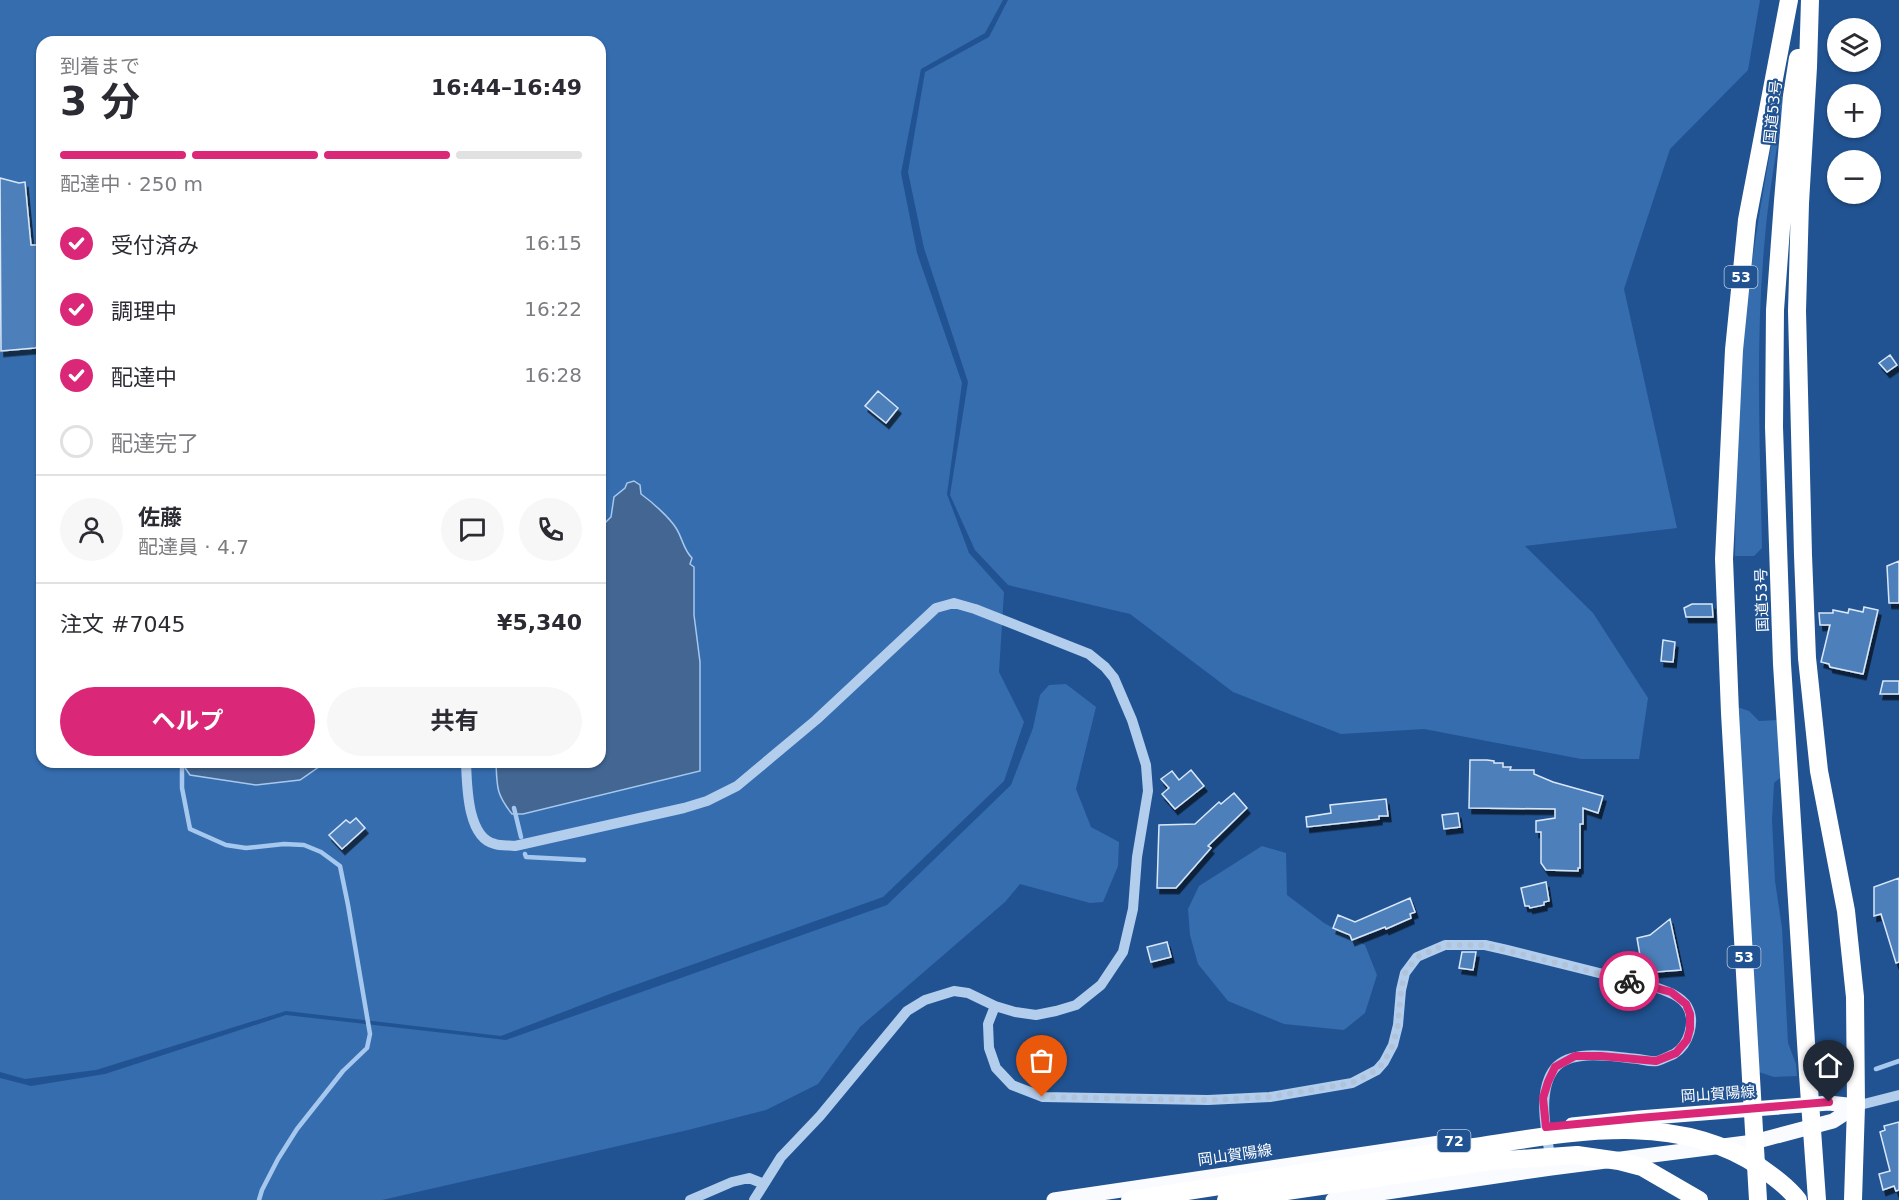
<!DOCTYPE html>
<html lang="ja">
<head>
<meta charset="utf-8">
<style>
	:root { --surface:#fff; --page:#f7f7f7; --text:#2b2b33; --muted:#7c7c81; --line:#e1e1e2; --accent:#db2777 }
	body { margin:0; font-family:"DejaVu Sans","Noto Sans JP",sans-serif; background:var(--page); color:var(--text); height:100vh; display:flex; flex-direction:column; font-size:22px; white-space:nowrap }
	* { box-sizing:border-box; margin:0 }
	p { font-size:20px; color:var(--muted) }
	.icon { flex:none; width:33px; height:33px; fill:none; stroke:currentColor; stroke-width:2; stroke-linecap:round; stroke-linejoin:round }
	.map { position:relative; flex:1; overflow:hidden }
	.panel { position:absolute; left:36px; top:36px; width:570px; height:732px; display:flex; flex-direction:column; background:var(--surface); border-radius:18px; box-shadow:0 2px 4px #0004 }
	.panel>* { flex:none }
	.tools { position:absolute; left:1827px; top:18px; display:grid; gap:12px }
	.tools a { display:grid; place-items:center; width:54px; height:54px; border-radius:50%; background:var(--surface); box-shadow:0 2px 4px #0004; font-size:30px }
	.pin { position:absolute; display:grid; place-items:center; width:51px; height:51px; color:#fff; margin:-62px -26px; border-radius:50% 50% 50% 0; rotate:-45deg; box-shadow:0 0 6px #0007 }
	.pin .icon { rotate:45deg }
	.courier { position:absolute; display:grid; place-items:center; width:60px; height:60px; margin:-30px; border:4px solid #db2777; border-radius:50%; background:#fff; color:#222; box-shadow:0 2px 8px #0007 }
	.head em { font-style:normal; font-weight:700 }
	.head div { display:flex; flex-direction:column-reverse }
	.head { display:flex; align-items:center; justify-content:space-between; height:102px; padding:0 24px }
	h1 { font-size:39px; font-weight:700; line-height:45px }
	.bar { display:grid; grid-template-columns:repeat(4,1fr); gap:9px 6px; align-content:center; height:72px; padding:0 24px }
	.bar i { height:8px; border-radius:4px; background:var(--line) }
	.bar .active { background:var(--accent) }
	.bar p { grid-column:span 4 }
	.line { display:flex; align-items:center; gap:15px; padding:0 24px; border-top:2px solid var(--line) }
	.line div { flex:1 }
	.round { display:grid; place-items:center; flex:none; width:63px; height:63px; border-radius:32px; background:var(--page) }
	ol { padding:0 24px; list-style:none }
	li { display:flex; align-items:center; gap:18px; height:66px }
	li p { margin-inline-start:auto }
	li .icon { padding:6px; border-radius:50%; background:var(--accent); color:#fff; stroke-width:4 }
	li:last-child { color:var(--muted) }
	li i { width:33px; height:33px; border:3px solid var(--line); border-radius:50% }
	.cta { display:flex; gap:12px; margin-top:auto; padding:12px 24px }
	.cta a { flex:1; height:69px; border-radius:36px; background:var(--accent); color:#fff; font-size:24px; font-weight:700; line-height:69px; text-align:center }
	.cta a+a { background:var(--page); color:var(--text) }
	.map>svg:first-child { display:block }
</style>
</head>
<body>
<div class="map">
<svg width="1899" height="1200" viewBox="0 0 1899 1200">
	<defs>
		<filter id="shadow"><feDropShadow dx="3" dy="5.5" stdDeviation="0" flood-color="#0009"/></filter>
	</defs>
	<rect width="100%" height="100%" fill="#215392"/>
	<path fill="#356daf" fill-rule="evenodd" d="M0,0h1003l-18,33 -64,36 -20,104 16,80 45,130 -15,111 22,59 35,39 -5,80 25,50 -20,59 -121,116 -268,95 -114,44 -215,-25 -190,59 -71,9 -25,-7zM42,42h558v720h-558z
		M1008,0h752l-12,70 -78,79 -46,140 53,239 -152,18 68,67 55,85 -9,61h-58l-157,-30 -83,5 -108,-42 -103,-78 -122,-29 -33,-35 -25,-55 18,-113 -44,-134 -16,-76 17,-100 64,-35z
		M1780,96l5,1c-7,46 -16,93 -20,140 -10,103 -5,208 -3,311l-8,8h-19c1,-68 1,-136 6,-204 8,-86 24,-171 39,-256z
		M1066,684l30,23 -20,82 15,38 28,15 -1,24 -15,36 -13,1 -70,-19 -15,18 -145,125 -42,57 -52,26 -78,20 -306,70h-382v-122l31,8 74,-12 181,-59 220,25 381,-135 124,-120 22,-57 7,-33 9,-10z
		M1737,707l12,4 10,10 19,-1 3,57 -7,6 -2,37 3,61 7,47 6,115 8,21 1,12 -23,1 -15,-5z
		M1262,846l24,7 1,42 37,28 41,22 12,30 -12,38 -21,17 -60,-6 -56,-23 -30,-37 -8,-29 -2,-26 11,-23z"/>
	<path fill="#436693" stroke="#a7c8ee" stroke-width="1.5" d="M634,481l6,4 1,9c11,8 28,23 35,34 7,11 7,21 16,30l-2,6 4,3v48l6,47v109l-177,43h-11c-16,-20 -15,-27 -16,-52h104v-229l3,-8 8,-8 3,-20 11,-9 2,-5z
		M181,762h145l-26,18 -44,5 -66,-10z"/>
	<g fill="none" stroke-linecap="round" stroke-linejoin="round">
		<path stroke="#a7c8ee" stroke-width="4.5" d="M182,762v26l8,41 36,16 20,3 38,-4 20,1 17,7 19,14 8,39 22,129 -3,14 -24,23 -46,58 -19,30 -16,31 -3,10
			M514,808l7,29
			M525,854l1,3 58,3
			M1876,1069l23,-8"/>
	</g>
	<path fill="#4e7fba" stroke="#d9e8f9" stroke-width="1.5" filter="url(#shadow)" d="M0,178l19,5 6,-1 6,63h6l5,60v38l-7,5 -34,3z
		M1890,355l7,10 -10,7 -8,-9z
		M878,391l20,17 -12,15 -21,-17z
		M1899,561v42h-10l-2,-37z
		M1692,604h20l1,13h-27l-2,-9z
		M1864,607l14,3 -15,64 -33,-7 -1,-3 -8,-2 9,-37h-10l-1,-12h14v-3l15,3 1,-4 14,3z
		M1663,640l12,2 -2,20 -12,-1z
		M1883,681h16v13h-19z
		M1470,760h17l7,1v2h9v4h8l-1,3h24v4l19,8 50,14 -5,17 -15,-5v16h-3v44h-2v3l-32,-1 -5,-7v-31h-5v-11l19,-3v-9l-86,-1z
		M1191,770l13,16 -29,23 -13,-15 7,-6 -8,-9 11,-8 7,9z
		M1234,793l13,15 -39,38 3,2 -35,40h-19l2,-63 36,-1 24,-22 2,2z
		M1386,799l2,17h-9v3l-72,8 -1,-10 25,-4 -1,-8z
		M1458,813l2,14 -16,2 -2,-14z
		M356,818l9,10 -23,21 -13,-14 17,-15 4,3z
		M1899,878v84l-3,1 -15,-49 -7,2v-29z
		M1546,882l3,19 -5,1v3l-14,3 -1,-2h-4l-4,-18z
		M1410,898l5,14 -5,2 1,4 -25,11 -1,-2 -33,13 -2,-5 -17,-7 5,-13 17,7z
		M1670,919l11,51 -38,3 -6,-35 13,-3z
		M1167,942l4,15 -20,5 -4,-15z
		M1462,952h14l-3,18 -14,-2z
		M1899,1122v68l-3,1 -2,-5 -11,4 -4,-16 11,-3 -10,-39 5,-2 -1,-4z"/>
	<g fill="none" stroke-linecap="round" stroke-linejoin="round">
		<path stroke="#b3ceed" stroke-width="10" d="M466,762c1,23 1,76 29,82 6,2 14,1 20,2l169,-38 23,-7 30,-15 79,-66 120,-112 18,-5 21,6 114,45 16,13 9,11 18,42 14,45 2,26 -11,66 -4,52 -10,43 -22,33 -25,20 -20,6 -20,4 -21,-3 -20,-6 -27,-13 -14,-2 -29,9 -18,11 -87,105 -39,41 -27,43
			M995,1006l-7,18 1,24 7,20 16,17 31,12 165,3 62,-3 82,-14 25,-13 7,-8 9,-17 5,-20 3,-35 4,-17 12,-16 28,-12h40l22,5 148,37c11,4 25,8 32,19 9,15 2,39 -13,48 -5,2 -12,6 -17,7 -6,1 -13,-1 -19,-2 -23,-2 -66,-11 -83,9 -19,23 -8,67 -4,94
			M1856,1106l43,-11
			M690,1200l42,-18 17,-4 15,6"/>
		<path stroke="#f9fbff" stroke-width="15" d="M1572,1125l67,-7 190,-15 27,3
			M1054,1200l399,-59
			M1333,1200l218,-32 203,-26 79,-21 23,-15"/>
		<path stroke="#fff" stroke-width="18" d="M1810,0l-2,67 -8,136 -3,108 6,244 4,103 12,113 27,140 9,86 1,109 -3,94
			M1798,58l-6,38 -9,105 -8,109 -1,117 8,237 26,410
			M1130,1200l160,-25
			M1226,1200l231,-34
			M1758,1200l-28,-487 -6,-154 10,-209 13,-130 42,-220"/>
		<path stroke="#fff" stroke-width="18" d="M1808,1074l9,126
			M1457,1166l35,-5 85,-6 42,6 23,6 57,33
			M1290,1175c59,-9 118,-18 177,-27 97,-14 206,-40 293,19 14,10 28,20 38,33"/>
	</g>
	<g fill="none" stroke-linecap="round" stroke-linejoin="round">
		<path stroke="#b1c3d9" stroke-width="6" stroke-dasharray="0 10.8" d="M1042,1097l166,3 62,-3 82,-14 25,-13 7,-8 9,-17 5,-20 3,-35 4,-17 12,-16 28,-12h40l144,36"/>
		<path stroke="#db2777" stroke-width="8" d="M1629,981l42,11 15,12 4,10v15l-3,11 -11,13 -20,8 -55,-5h-26l-20,11 -7,15 -5,16 3,29 93,-9 190,-16"/>
	</g>
	<g text-anchor="middle" stroke-width="4.5" stroke-linejoin="round" paint-order="stroke">
		<g fill="#215392" stroke="#bccbde" stroke-width="1.5">
			<rect x="1724.5" y="266" width="33" height="22" rx="4.5"/>
			<rect x="1727.5" y="946" width="33" height="22" rx="4.5"/>
			<rect x="1437.5" y="1130" width="33" height="22" rx="4.5"/>
		</g>
		<g font-size="14" font-weight="bold" fill="#fff">
			<text x="1741" y="282">53</text>
			<text x="1744" y="962">53</text>
			<text x="1454" y="1146">72</text>
		</g>
		<g font-size="15" fill="#fff" stroke="#215392">
			<text transform="translate(1773 112) rotate(-84)" y="5">国道53号</text>
			<text transform="translate(1762 600) rotate(-92)" y="5">国道53号</text>
			<text transform="translate(1718 1094) rotate(-4)" y="5">岡山賀陽線</text>
			<text transform="translate(1235 1155) rotate(-8)" y="5">岡山賀陽線</text>
		</g>
	</g>
</svg>
<div class="tools">
<a><svg class="icon" aria-label="layers" viewBox="0 0 24 24"><path d="M12 4l9 5-9 5-9-5zM3 14l9 5 9-5"/></svg></a>
<a>+</a>
<a>−</a>
</div>
<div class="pin" style="left:1042px;top:1097px;background:#ea580c"><svg class="icon" aria-label="bag" viewBox="0 0 24 24"><path d="M5 8h14l-1 12H6zM9 8a3 3 0 0 1 6 0"/></svg></div>
<div class="pin" style="left:1829px;top:1102px;background:#1f2937"><svg class="icon" aria-label="home" viewBox="0 0 24 24"><path d="M3 11l9-7 9 7M6 9v11h12V9"/></svg></div>
<div class="courier" style="left:1629px;top:981px"><svg class="icon" aria-label="bike" viewBox="0 0 24 24"><circle cx="6" cy="16" r="4"/><circle cx="18" cy="16" r="4"/><path d="M6 16l4-8h5l3 8M10 8l3 8H6M13 5h3"/></svg></div>
<section class="panel">
<div class="head"><div><h1>3 分</h1><p>到着まで</p></div><em>16:44–16:49</em></div>
<div class="bar"><i class="active"></i><i class="active"></i><i class="active"></i><i></i><p>配達中 · 250 m</p></div>
<ol>
<li><svg class="icon" aria-label="check" viewBox="0 0 24 24"><path d="M5 12l5 5 9-10"/></svg>受付済み<p>16:15</p></li>
<li><svg class="icon" aria-label="check" viewBox="0 0 24 24"><path d="M5 12l5 5 9-10"/></svg>調理中<p>16:22</p></li>
<li><svg class="icon" aria-label="check" viewBox="0 0 24 24"><path d="M5 12l5 5 9-10"/></svg>配達中<p>16:28</p></li>
<li><i></i>配達完了</li>
</ol>
<div class="line" style="height:108px"><a class="round"><svg class="icon" aria-label="person" viewBox="0 0 24 24"><circle cx="12" cy="8" r="4"/><path d="M4 21q1-7 8-7t8 7"/></svg></a><div><b>佐藤</b><p>配達員 · 4.7</p></div><a class="round"><svg class="icon" aria-label="chat" viewBox="0 0 24 24"><path d="M4 5h16v11H9l-5 4z"/></svg></a><a class="round"><svg class="icon" aria-label="phone" viewBox="0 0 24 24"><path d="M5 4h4l2 5-3 2q2 4 5 5l2-3 5 2v4C11 20 4 13 5 4z"/></svg></a></div>
<div class="line" style="height:78px"><div>注文 #7045</div><b>¥5,340</b></div>
<div class="cta"><a>ヘルプ</a><a>共有</a></div>
</section>
</div>
</body>
</html>
